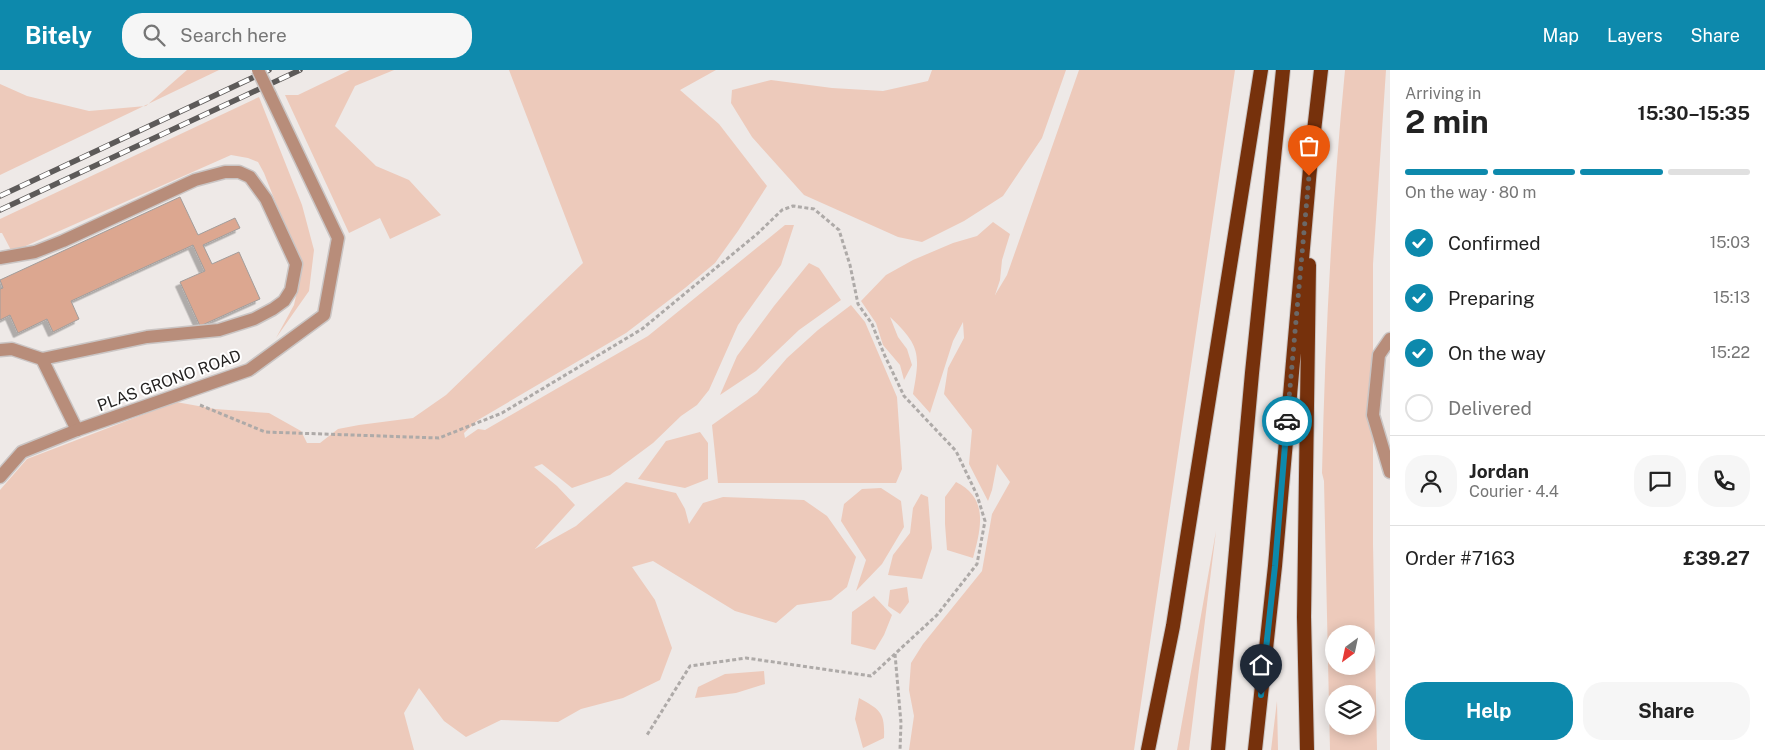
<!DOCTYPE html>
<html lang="en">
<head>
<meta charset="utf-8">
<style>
	:root { --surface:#fff; --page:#f6f6f6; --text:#222; --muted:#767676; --line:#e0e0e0; --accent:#0d89ac }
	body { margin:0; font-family:"Public Sans",sans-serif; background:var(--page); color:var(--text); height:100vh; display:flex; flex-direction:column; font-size:19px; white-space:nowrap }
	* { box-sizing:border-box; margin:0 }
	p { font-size:16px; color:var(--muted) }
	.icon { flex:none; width:28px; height:28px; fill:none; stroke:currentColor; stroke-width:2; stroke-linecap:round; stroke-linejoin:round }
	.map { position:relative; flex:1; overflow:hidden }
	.drawer { display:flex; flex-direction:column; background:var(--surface); width:375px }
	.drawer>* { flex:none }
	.needle { width:32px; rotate:213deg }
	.controls { position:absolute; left:1325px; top:555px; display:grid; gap:10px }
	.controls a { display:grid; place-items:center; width:50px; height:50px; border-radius:50%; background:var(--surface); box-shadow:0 2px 12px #0003; font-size:25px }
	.pin { position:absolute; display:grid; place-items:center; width:42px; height:42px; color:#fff; margin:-51px -21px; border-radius:50% 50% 50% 0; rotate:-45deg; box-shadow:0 0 5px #0007 }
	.pin .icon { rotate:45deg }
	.courier { position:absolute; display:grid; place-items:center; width:50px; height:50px; margin:-25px; border:4px solid #0d89ac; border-radius:50%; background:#fff; color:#222; box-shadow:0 1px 6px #0007 }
	.head em { font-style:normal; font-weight:700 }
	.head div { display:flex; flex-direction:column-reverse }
	.head { display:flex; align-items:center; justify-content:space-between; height:85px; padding:0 15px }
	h1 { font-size:32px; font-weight:700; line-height:38px }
	.bar { display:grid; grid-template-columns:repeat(4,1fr); gap:8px 5px; align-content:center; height:60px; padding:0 15px }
	.bar i { height:6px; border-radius:4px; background:var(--line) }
	.bar .current { background:var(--accent) }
	.bar p { grid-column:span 4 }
	.line { display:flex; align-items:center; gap:12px; padding:0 15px; border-top:1px solid var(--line) }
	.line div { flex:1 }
	.round { display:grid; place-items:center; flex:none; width:52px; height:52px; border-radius:20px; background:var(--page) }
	ol { padding:0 15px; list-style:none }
	li { display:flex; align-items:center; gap:15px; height:55px }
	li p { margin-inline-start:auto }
	li .icon { padding:5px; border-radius:50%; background:var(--accent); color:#fff; stroke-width:4 }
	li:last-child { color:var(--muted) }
	li i { width:28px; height:28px; border:2px solid var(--line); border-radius:50% }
	.primary-button { display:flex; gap:10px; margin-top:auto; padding:10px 15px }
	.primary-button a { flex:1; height:58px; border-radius:20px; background:var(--accent); color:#fff; font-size:20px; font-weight:700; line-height:58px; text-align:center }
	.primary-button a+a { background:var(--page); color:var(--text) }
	header { display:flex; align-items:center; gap:30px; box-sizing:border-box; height:70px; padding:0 25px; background:var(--accent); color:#fff }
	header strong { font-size:24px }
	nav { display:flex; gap:28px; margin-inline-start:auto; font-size:18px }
	.search { width:350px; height:45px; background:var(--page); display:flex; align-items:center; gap:12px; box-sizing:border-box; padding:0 18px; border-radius:20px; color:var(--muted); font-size:19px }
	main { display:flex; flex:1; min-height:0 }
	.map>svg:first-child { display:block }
</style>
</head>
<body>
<header>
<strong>Bitely</strong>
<div class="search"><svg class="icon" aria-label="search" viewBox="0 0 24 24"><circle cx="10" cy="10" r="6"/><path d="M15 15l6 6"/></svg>Search here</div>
<nav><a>Map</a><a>Layers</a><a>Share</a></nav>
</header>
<main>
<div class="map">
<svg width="1390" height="680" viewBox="0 0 1390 680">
	<defs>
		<filter id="shadow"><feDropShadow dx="-4.5" dy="4.5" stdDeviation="0" flood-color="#0004"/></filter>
	</defs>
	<rect width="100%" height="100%" fill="#eee9e7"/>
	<path fill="#edcabb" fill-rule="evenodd" d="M187,0h32l-219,105v-91l27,12 62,15 57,-5z
		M350,0h44l-39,16 -20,40 41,40 33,14 32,35 -51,24 -10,-21 -31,15 -64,-138h13z
		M509,0h207l-36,20 39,34 48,62 -29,45 -23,32 -30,25 -59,45 -148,87 -14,13 1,5 13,-9 7,1 163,-94 137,-111h9l-13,40 -43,60 -29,65 -12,15 -16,11 -28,27 -43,32 -38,13 -30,-24 -8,3 23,19 18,19 -40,44 41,-23 50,-44 50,11 9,16 4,15 14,-21 20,-6 81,3 23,16 29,41 -9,30 -16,13 -34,5 -21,18 -41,-12 -82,-50 -21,6 23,33 17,48 -12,32 -37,18 -42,11 -23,13 -57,-2 -35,17 -22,-16 -25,-33 -15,25 10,37h-414v-260l27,-31 149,-57 39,7 54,4 32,18 6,12h13l18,-14 21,-4 54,-7 33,-23 137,-132z
		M932,0h134l-24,68 -39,58 -39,25 -42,21 -24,-5 -94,-42 -52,-58 -21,-34 1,-13 39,-10 61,8 51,3 45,-10z
		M1079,0h156l-101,680h-225l5,-34 -5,-26 2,-27 12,-19 59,-73 10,-57 18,-32 -13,-18 -5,26 -4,11 -19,-37 3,-34 -28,-36 4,-26 16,-30 -1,-16 -10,19 -23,72 -17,-19c7,-39 8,-48 -23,-77l8,20 9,12 5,16 -8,15 -4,-15 -17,-20 -7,-22 -15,-22 25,-26 27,-15 40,-17 24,-7 16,-14 17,12 -8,26 -2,20 -5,15 12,-20z
		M1345,0h41l-13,194v280l4,206h-47l-6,-269 -2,-8c3,-135 10,-269 23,-403zM1334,564h32v32h-32zM1334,624h32v32h-32z
		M259,27l43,108 12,45 -5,41 -33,47 18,-33 8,-36 -38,-96 -6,-11 -10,-4 -17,-3 -219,97 -10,-19h-2v-14z
		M809,193l10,5 22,32 -42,30 -43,41 -36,24 17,-39 37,-50z
		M851,235l14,17 32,75 5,72 -6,14h-178l-6,-58 45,-32 30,-35 31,-28z
		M700,362l8,11v36l-23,9 -47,-9 28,-38z
		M956,412c33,16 25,47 17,76l-26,-8 -2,-26v-27z
		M881,418l20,13 3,26 -22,37 -26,27 10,-31 -25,-39 3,-17 18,-15z
		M921,424l7,3 4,51 -10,31 -34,-4 5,-20 17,-22 3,-25z
		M1216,461l-27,219h-12z
		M907,517l2,15 -9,12 -12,-8 2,-16z
		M874,526l18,19 -8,20 -9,15 -24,-6 1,-32z
		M764,601l1,13 -29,9 -41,5 3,-11 27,-13z
		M859,628c22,12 26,15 25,40l-21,10 -8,-29z
		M1277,631l1,49h-7z"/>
	<path fill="#dca790" stroke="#a29d9b" filter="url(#shadow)" d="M180,127l18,38 37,-17 5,10 -37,17 9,19 27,-12 21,47 -60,27 -20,-44 25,-11 -12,-26 -122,56 8,18 -26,13 -6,-13 -29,14 -8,-18 -10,5v-31l3,-1 -3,-8z"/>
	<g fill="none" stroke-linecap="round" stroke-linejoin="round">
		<g stroke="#cac5c4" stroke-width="15">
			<path id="service" d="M0,188l35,-6 28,-11 132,-61 30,-8h14l11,5 16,22 30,65 -5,26 -7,11 -11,8 -19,10 -35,11 -72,7 -105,22 35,71
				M1390,269l-11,16 -6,60 17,57
				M0,280l12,-1 30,10"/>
		</g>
		<g stroke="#cac5c4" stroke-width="15">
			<path id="minor" d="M0,407l22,-25 55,-22 172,-60 75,-55 14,-77 -68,-143"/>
		</g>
		<g stroke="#cac5c4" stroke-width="16">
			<path id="trunk" d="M1148,680l25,-124 88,-556
				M1218,680l34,-377 31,-303
				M1255,680l20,-184 36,-409 10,-87
				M1307,680l-3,-133 5,-352"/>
		</g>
		<path stroke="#aeaaa8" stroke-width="3" stroke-dasharray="4 2.5" stroke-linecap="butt" d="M200,335l65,27 174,6 63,-25 140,-84 115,-95 25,-24 11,-4 21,3 25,21 11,35 8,39 14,20 12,30 20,42 52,55 21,44 8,26 -8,43 -40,51 -66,61 -125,-18 -56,8 -43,69
			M895,584l6,69 -1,27"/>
		<use href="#service" stroke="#b88d7a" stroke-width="12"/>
		<use href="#minor" stroke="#b88d7a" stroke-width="12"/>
		<use href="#trunk" stroke="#76310c" stroke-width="14"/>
		<g stroke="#5d5a59" stroke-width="5.5">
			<path id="rail" d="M0,126l269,-126
				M0,140l300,-140"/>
		</g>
		<use href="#rail" stroke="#fff" stroke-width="4" stroke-dasharray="11" stroke-linecap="butt"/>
		<g stroke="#cac5c4" stroke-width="15" stroke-linecap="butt">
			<path id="minor-bridge" d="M258,0l12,25"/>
		</g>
		<use href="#minor-bridge" stroke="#b88d7a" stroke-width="12"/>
	</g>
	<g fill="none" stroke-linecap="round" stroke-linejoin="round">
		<path stroke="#6b6867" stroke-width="5" stroke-dasharray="0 9" d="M1287,351l22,-245"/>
		<path stroke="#0d89ac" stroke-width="6" d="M1261,625l14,-129 12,-145"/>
	</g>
	<g text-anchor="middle" stroke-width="4" stroke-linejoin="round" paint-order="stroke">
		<g font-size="16" fill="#252322" stroke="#fff">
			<text transform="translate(169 310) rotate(-20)" y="6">PLAS GRONO ROAD</text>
		</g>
	</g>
</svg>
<div class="controls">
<a><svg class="needle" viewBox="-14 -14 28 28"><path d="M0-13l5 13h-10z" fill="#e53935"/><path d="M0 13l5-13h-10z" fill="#767676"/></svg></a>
<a><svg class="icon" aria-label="layers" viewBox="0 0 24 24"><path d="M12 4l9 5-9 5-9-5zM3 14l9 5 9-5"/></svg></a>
</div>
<div class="pin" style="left:1309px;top:106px;background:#ea580c"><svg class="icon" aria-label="bag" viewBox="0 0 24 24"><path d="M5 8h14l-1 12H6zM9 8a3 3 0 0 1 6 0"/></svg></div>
<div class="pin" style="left:1261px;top:625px;background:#1f2937"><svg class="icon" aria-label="home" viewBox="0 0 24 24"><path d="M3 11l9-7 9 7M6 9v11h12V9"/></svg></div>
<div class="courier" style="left:1287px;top:351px"><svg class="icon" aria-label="car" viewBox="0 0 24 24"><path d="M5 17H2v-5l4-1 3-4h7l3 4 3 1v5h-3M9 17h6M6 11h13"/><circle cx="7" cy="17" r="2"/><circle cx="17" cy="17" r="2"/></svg></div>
</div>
<section class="drawer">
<div class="head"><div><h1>2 min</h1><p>Arriving in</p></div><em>15:30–15:35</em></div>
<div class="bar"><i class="current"></i><i class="current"></i><i class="current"></i><i></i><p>On the way · 80 m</p></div>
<ol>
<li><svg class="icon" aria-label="check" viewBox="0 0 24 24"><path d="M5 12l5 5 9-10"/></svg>Confirmed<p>15:03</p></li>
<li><svg class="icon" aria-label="check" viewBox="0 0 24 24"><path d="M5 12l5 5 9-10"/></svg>Preparing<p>15:13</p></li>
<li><svg class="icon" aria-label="check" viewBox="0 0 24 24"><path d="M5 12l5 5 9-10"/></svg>On the way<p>15:22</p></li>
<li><i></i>Delivered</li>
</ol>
<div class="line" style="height:90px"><a class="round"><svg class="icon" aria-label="person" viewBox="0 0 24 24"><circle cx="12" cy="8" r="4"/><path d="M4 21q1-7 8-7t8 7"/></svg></a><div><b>Jordan</b><p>Courier · 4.4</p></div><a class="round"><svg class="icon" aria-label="chat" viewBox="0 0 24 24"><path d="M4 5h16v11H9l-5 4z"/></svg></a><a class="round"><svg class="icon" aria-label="phone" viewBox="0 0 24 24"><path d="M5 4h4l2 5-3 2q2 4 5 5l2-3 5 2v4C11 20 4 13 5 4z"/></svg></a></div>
<div class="line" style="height:65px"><div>Order #7163</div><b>£39.27</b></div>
<div class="primary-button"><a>Help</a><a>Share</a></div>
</section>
</main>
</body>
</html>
